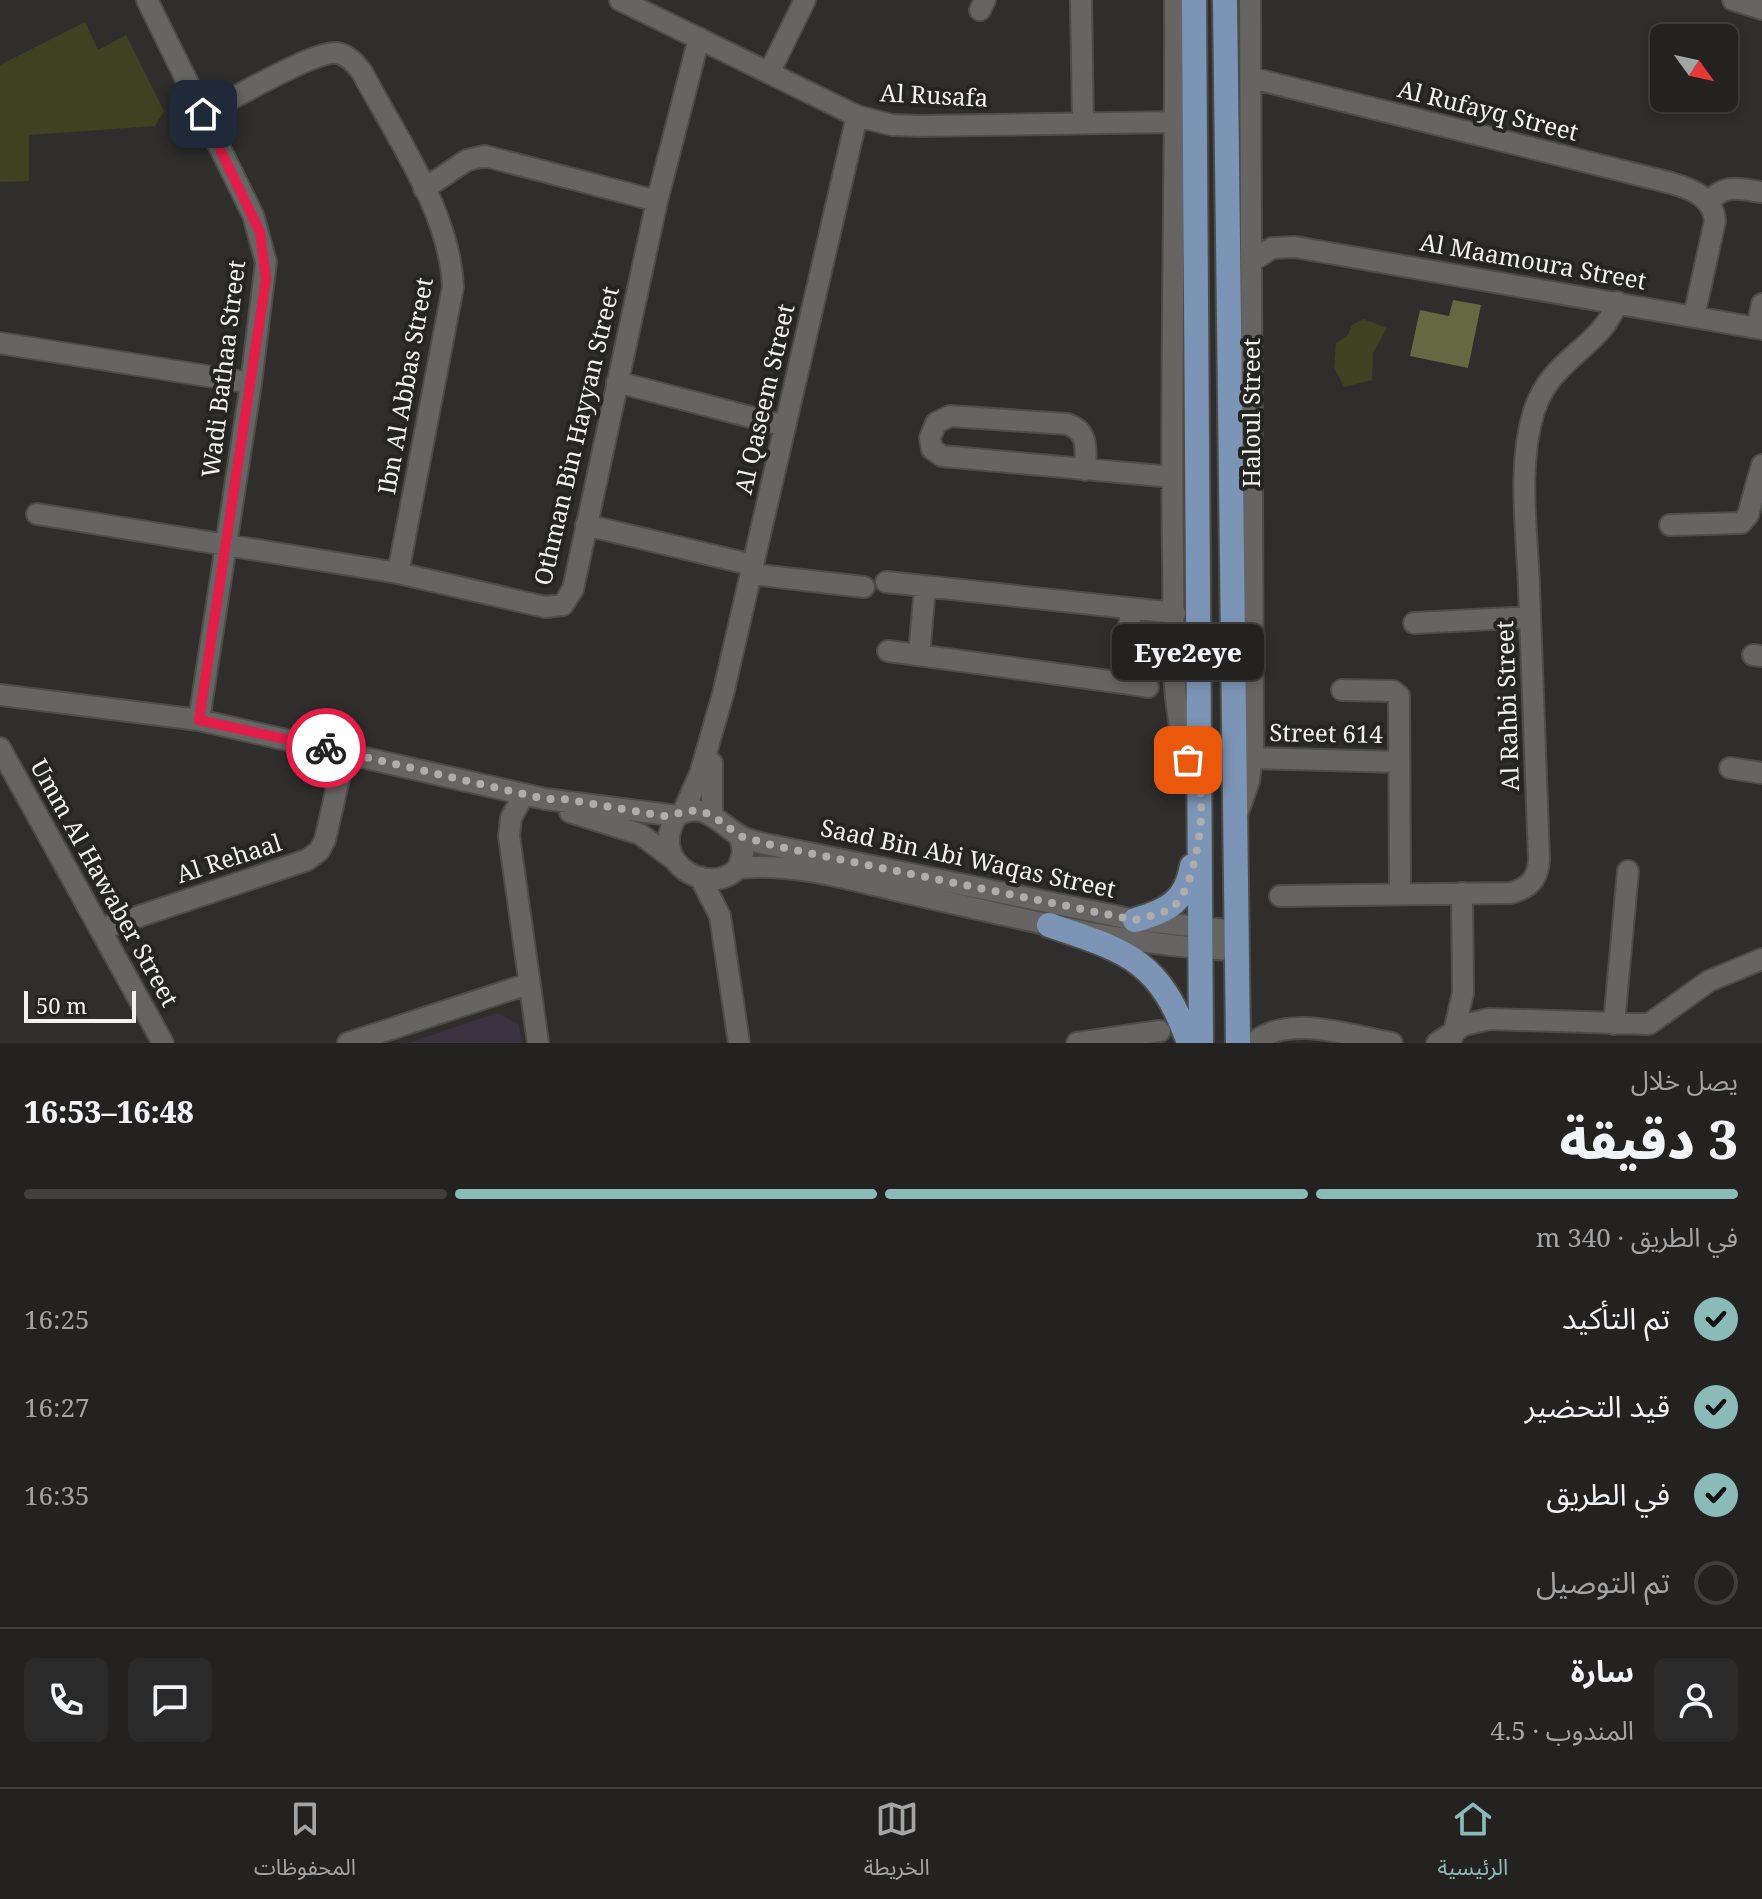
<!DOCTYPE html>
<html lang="ar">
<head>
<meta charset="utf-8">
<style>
	:root { --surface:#232221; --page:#2b2a2a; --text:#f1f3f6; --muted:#a3a4a5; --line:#403f3f; --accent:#8bbbb9 }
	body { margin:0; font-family:"Noto Serif","Noto Sans Arabic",serif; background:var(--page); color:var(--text); direction:rtl; height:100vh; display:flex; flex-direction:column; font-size:30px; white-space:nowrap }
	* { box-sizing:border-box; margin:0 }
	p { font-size:26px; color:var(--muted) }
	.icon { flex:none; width:44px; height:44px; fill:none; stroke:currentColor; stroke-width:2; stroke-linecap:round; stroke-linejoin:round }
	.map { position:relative; height:1043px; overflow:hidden; direction:ltr }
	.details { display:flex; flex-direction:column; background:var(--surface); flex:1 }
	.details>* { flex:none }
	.needle { width:52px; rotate:123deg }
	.buttons { position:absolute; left:1650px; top:24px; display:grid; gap:16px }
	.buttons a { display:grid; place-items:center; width:88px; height:88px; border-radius:12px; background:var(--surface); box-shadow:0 4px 12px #0003,0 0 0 2px var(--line); font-size:40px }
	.scale { position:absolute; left:24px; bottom:20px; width:112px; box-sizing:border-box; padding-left:8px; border:4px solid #f3f2f1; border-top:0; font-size:22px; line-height:28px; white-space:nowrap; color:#f3f2f1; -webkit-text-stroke:6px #252522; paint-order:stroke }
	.pin { position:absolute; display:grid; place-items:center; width:68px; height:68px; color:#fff; margin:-34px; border-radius:16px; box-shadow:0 4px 12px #0006 }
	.courier { position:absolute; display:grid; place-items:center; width:80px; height:80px; margin:-40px; border:6px solid #e11d48; border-radius:50%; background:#fff; color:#222; box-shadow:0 2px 10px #0007 }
	.bubble { position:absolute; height:56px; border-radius:12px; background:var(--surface); box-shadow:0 4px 12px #0003,0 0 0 2px var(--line); font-size:26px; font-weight:800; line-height:56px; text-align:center; direction:rtl }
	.summary em { font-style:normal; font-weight:800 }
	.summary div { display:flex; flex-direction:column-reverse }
	.summary { display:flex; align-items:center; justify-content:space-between; height:136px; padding:0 24px }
	h1 { font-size:52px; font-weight:800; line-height:60px }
	.bar { display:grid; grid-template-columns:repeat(4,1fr); gap:12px 8px; align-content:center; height:96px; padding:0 24px }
	.bar i { height:10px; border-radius:6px; background:var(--line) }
	.bar .on { background:var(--accent) }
	.bar p { grid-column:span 4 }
	.line { display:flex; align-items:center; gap:20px; padding:0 24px; border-top:2px solid var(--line) }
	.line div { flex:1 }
	.round { display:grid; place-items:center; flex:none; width:84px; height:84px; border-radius:12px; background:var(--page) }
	ol { padding:0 24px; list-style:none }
	li { display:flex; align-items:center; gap:24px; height:88px }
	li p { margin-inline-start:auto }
	li .icon { padding:8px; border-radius:50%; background:var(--accent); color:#111; stroke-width:4 }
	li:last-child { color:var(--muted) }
	li i { width:44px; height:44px; border:4px solid var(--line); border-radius:50% }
	.dock { display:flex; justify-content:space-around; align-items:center; height:112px; border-top:2px solid var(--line); background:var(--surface); font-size:22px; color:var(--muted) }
	.dock a { display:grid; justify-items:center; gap:4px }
	.dock .on { color:var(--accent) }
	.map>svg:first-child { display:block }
</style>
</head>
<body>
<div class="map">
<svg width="1762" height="1043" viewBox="0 0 1762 1043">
	<rect width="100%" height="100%" fill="#2f2e2c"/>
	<path fill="#3b3242" d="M497,1013l21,11 5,19h-115z"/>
	<path fill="#3f4121" d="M85,22l13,28 28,-15 38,76 -9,15 -126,9v46l-29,1v-117z
		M1363,319l24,9 -14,25 -1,27 -28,7 -10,-20 2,-24 12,-8 4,-10z"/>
	<path fill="#656942" d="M1453,300l28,5 -13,63 -58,-12 10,-46 29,6z"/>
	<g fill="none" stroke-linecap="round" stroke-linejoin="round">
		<g stroke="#4c4c49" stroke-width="24">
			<path id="minor" d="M147,0l106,215 13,47 -15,121 -52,337
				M620,0l237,116 35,9 27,1 257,-4
				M1081,0l2,123
				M1175,0c1,186 -5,373 -2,559 2,72 -7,156 24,222
				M1733,0l29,9
				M980,10l5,-10
				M769,73l36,-73
				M1252,78l419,105c21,6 42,14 44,38l-21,95
				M203,114c25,-12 111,-64 134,-61 11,2 18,10 25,19 34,65 88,140 91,215l-55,286
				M424,189l43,-29 18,-4 172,45
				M1709,202c16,-19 30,-13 53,-10
				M1252,261l20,-13 23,-1 467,82
				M1757,328l5,-24
				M0,343l251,40
				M617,382l168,44
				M1085,470c1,-20 4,-39 -18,-46l-117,-8 -14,7 -6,15 2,11 10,7 230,21
				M37,514l361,59 147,34 18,-2 10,-16 84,-388 42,-163
				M586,525l167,40
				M1670,525l71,-2 7,-8 14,-50
				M751,574l113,13
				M886,582l289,31
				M1414,623l116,-6
				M1128,635l48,4
				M888,651l235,32 8,-74
				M919,655l6,-68
				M1753,655l9,1
				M1123,683l25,4
				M1342,690l51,1 6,5 1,198
				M0,695l199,25 346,79 132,17
				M0,748l163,295
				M1253,758l146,4
				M1730,768l32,5
				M524,794l-13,24 -2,18 29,207
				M570,812l70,22 32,24
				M683,812l17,-38 23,-80 134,-578
				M712,815v-52
				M1237,815l12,-34 4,-33 -3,-748
				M740,836l3,17 -5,15c-27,30 -92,-5 -61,-52 28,-18 45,12 67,22 10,4 21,6 31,8l360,74 100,11
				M738,868c59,-6 116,13 174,26 106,24 214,52 323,56
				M700,877l20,39 19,127
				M1280,896l230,-3c18,-4 28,-14 29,-33 -3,-91 -6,-182 -10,-273 -2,-56 -12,-121 5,-176 18,-55 67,-62 83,-109
				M101,929l206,-69 12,-9 6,-11 20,-88
				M1614,1024l14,-153
				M1453,1036l10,-43 -1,-100
				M348,1043l180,-59
				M1077,1043l83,-12
				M1253,1043c36,-30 97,-7 139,0
				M1437,1043l27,-18 25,-6 160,5 60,-43 53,-22"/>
		</g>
		<g stroke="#4c4c49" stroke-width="28">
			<path id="major" d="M1194,0l7,1043
				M1225,0l13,1043
				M1135,920c33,-9 51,-19 57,-54
				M1049,925c78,26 111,35 140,118"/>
		</g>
		<use href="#minor" stroke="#666563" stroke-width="20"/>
		<use href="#major" stroke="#7c94b6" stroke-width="24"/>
	</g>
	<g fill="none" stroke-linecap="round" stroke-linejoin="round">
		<path stroke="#aeadac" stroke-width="8" stroke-dasharray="0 14.4" d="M326,748l219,51h19l100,17 32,-6 16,5 28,21 35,10 360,74c14,-4 30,-6 41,-16 19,-20 29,-88 24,-115 -1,-10 -8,-20 -12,-29"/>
		<path stroke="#e11d48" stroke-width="10" d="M203,114l57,118 6,47 -67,441 127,28"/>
	</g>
	<g text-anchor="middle" stroke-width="8" stroke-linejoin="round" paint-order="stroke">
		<g font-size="24" fill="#f3f2f1" stroke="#252522">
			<text transform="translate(934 96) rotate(3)" y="8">Al Rusafa</text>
			<text transform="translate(1488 111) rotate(14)" y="8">Al Rufayq Street</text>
			<text transform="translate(1533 262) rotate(10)" y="8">Al Maamoura Street</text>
			<text transform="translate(224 369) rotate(-83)" y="8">Wadi Bathaa Street</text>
			<text transform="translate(406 386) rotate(-80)" y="8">Ibn Al Abbas Street</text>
			<text transform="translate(765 399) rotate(-77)" y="8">Al Qaseem Street</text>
			<text transform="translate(1252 413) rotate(-90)" y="8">Haloul Street</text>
			<text transform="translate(577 436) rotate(-77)" y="8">Othman Bin Hayyan Street</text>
			<text transform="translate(1508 706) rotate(-92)" y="8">Al Rahbi Street</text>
			<text transform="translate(1326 734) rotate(1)" y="8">Street 614</text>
			<text transform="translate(229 859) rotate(-18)" y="8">Al Rehaal</text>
			<text transform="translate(968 859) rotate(12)" y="8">Saad Bin Abi Waqas Street</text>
			<text transform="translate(104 883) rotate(61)" y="8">Umm Al Hawaber Street</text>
		</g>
	</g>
</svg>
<div class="buttons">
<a><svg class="needle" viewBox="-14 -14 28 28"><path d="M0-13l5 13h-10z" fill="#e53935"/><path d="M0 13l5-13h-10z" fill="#a3a4a5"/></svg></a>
</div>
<div class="scale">50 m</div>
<div class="pin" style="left:1188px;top:760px;background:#ea580c"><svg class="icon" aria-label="bag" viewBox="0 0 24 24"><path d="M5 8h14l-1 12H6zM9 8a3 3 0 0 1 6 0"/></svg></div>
<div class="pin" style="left:203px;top:114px;background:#1f2937"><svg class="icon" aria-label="home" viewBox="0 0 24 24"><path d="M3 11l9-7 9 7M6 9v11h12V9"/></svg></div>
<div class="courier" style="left:326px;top:748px"><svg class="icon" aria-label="bike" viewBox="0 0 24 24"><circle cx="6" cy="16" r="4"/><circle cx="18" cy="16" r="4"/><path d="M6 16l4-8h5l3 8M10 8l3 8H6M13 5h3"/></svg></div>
<div class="bubble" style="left:1112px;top:624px;width:152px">Eye2eye</div>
</div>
<section class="details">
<div class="summary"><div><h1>3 دقيقة</h1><p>يصل خلال</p></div><em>16:48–16:53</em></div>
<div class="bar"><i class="on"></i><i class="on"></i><i class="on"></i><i></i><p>في الطريق · 340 m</p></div>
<ol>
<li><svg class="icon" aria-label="check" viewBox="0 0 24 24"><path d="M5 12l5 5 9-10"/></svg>تم التأكيد<p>16:25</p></li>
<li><svg class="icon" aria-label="check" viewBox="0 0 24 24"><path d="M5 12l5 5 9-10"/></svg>قيد التحضير<p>16:27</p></li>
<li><svg class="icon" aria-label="check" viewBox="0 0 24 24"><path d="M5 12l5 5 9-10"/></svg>في الطريق<p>16:35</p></li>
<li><i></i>تم التوصيل</li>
</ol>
<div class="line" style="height:144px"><a class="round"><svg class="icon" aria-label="person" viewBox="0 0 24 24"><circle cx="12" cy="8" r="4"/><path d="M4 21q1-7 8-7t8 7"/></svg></a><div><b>سارة</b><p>المندوب · 4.5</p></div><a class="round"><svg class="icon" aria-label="chat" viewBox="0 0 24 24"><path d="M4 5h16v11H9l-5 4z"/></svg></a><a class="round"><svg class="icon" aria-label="phone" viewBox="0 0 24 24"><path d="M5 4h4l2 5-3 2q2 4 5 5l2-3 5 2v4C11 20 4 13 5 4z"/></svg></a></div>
</section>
<nav class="dock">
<a class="on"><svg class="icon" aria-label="home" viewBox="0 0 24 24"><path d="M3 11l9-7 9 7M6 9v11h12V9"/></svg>الرئيسية</a>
<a><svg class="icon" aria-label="map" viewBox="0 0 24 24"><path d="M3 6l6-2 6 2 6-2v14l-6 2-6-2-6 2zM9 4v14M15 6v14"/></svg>الخريطة</a>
<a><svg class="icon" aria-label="saved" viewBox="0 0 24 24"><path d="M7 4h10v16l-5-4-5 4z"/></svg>المحفوظات</a>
</nav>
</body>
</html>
